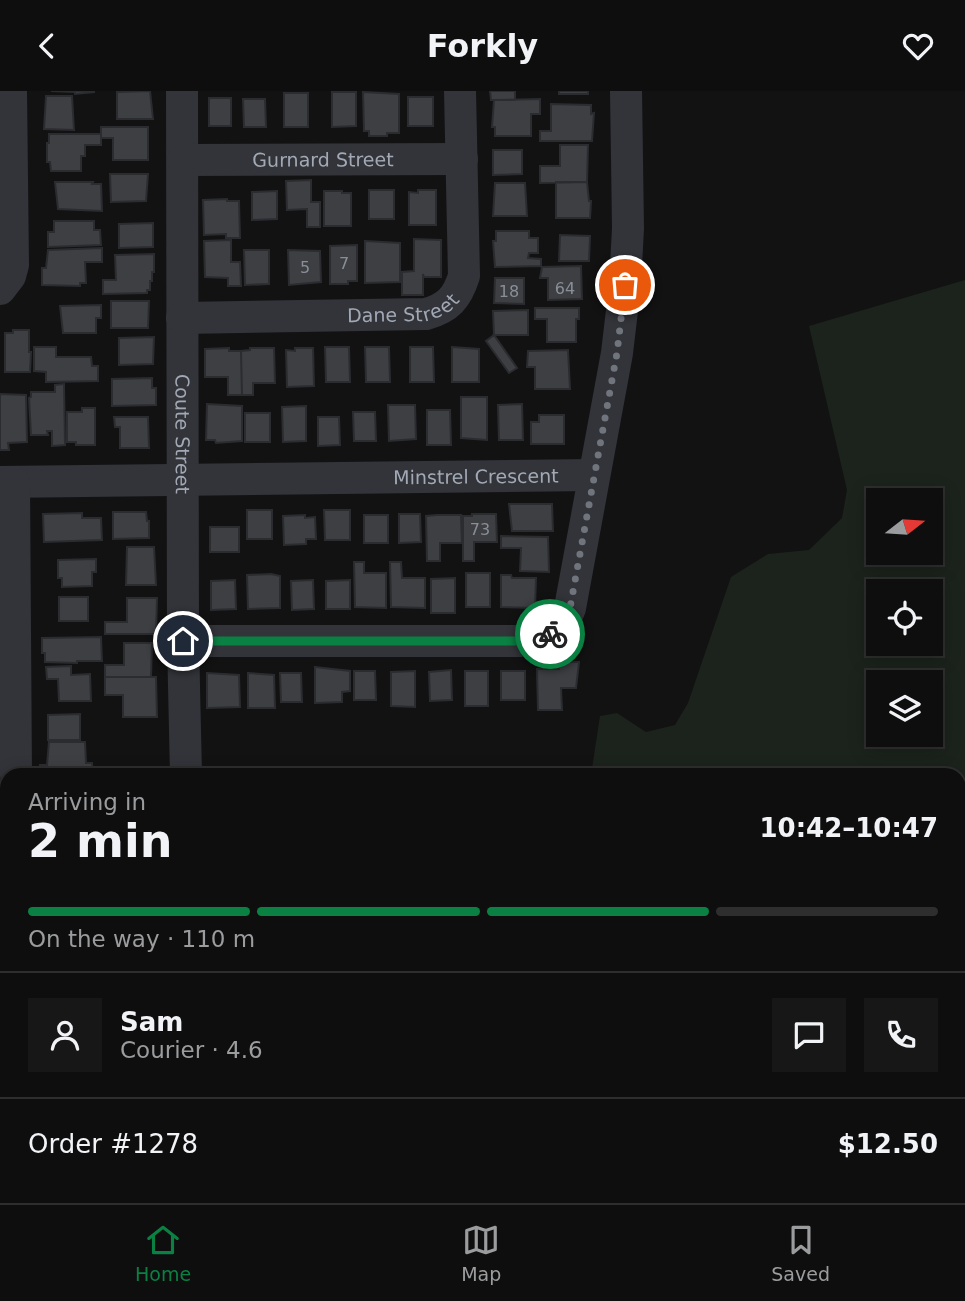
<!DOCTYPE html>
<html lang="en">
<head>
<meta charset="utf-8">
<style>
	:root { --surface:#0e0e0e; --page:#171717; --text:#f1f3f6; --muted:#9b9c9e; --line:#2e2e2e; --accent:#0b8043 }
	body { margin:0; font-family:"DejaVu Sans",sans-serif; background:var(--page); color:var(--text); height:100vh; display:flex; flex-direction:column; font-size:26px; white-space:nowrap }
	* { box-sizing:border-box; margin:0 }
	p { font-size:23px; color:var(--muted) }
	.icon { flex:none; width:38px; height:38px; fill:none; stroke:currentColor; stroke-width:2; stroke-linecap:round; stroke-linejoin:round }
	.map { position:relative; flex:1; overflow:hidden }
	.details { position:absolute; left:0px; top:677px; width:966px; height:436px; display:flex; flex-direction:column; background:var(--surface); border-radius:21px 21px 0 0; box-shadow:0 4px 18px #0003,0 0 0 2px var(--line) }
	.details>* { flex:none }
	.needle { width:46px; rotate:73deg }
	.tools { position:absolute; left:866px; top:397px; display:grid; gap:14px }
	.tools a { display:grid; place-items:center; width:77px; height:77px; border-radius:0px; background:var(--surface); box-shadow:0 4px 18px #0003,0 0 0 2px var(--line); font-size:35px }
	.pin { position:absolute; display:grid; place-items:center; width:60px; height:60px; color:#fff; margin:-30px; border:4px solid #fff; border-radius:50%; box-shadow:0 2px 7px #0007 }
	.courier { position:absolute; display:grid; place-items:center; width:70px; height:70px; margin:-35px; border:5px solid #0b8043; border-radius:50%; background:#fff; color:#222; box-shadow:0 2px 9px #0007 }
	.overview em { font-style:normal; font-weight:800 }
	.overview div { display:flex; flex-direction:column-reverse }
	.overview { display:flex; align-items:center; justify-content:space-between; height:119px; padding:0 28px }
	h1 { font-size:46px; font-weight:800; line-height:52px }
	.bar { display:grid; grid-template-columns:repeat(4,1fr); gap:10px 7px; align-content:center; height:84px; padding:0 28px }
	.bar i { height:9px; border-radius:5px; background:var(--line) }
	.bar .current { background:var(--accent) }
	.bar p { grid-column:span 4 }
	.line { display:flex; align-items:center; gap:18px; padding:0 28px; border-top:2px solid var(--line) }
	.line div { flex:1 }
	.round { display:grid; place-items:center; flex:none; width:74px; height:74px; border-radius:0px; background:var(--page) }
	header { display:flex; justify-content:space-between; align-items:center; height:91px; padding:0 28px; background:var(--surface); font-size:32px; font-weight:800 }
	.tab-bar { display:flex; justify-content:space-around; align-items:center; height:98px; border-top:2px solid var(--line); background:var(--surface); font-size:19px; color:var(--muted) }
	.tab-bar a { display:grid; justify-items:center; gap:4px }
	.tab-bar .current { color:var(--accent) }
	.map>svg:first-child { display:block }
</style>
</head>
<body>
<header><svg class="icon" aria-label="back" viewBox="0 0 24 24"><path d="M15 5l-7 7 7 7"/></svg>Forkly<svg class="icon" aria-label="heart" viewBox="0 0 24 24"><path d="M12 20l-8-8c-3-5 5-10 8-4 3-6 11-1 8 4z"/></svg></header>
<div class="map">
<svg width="965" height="1112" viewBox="0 0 965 1112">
	<rect width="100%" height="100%" fill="#121213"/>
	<path fill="#1b231c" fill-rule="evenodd" d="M965,189v719l-6,1v-225h-368l9,-59 17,-3 29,19 29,-7 13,-22 43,-126 37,-23 41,-4 33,-32 5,-28 -38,-164zM878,410h53v52h-53zM878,500h53v53h-53zM878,592h53v52h-53z"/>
	<path fill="#3d3f43" stroke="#2b2c30" stroke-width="2" d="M51,0h43v1l-19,2v-2z
		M150,0l3,28h-36v-27z
		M490,0h25v9h-24z
		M559,0h29v3h-29z
		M332,1h24v34l-24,1z
		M363,1l36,2v39h-12v3h-18v-5h-5z
		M284,2h24v34h-24z
		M46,5h26l2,34 -30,-1z
		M408,6h25v29h-25z
		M209,7h22v28h-22z
		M243,8h22l1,28h-22z
		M540,8v15h-9v22h-36v-9h-3l2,-27z
		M551,13l40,1v9l3,-1 -2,28h-52v-10h11z
		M101,36h47v33h-35v-22h-12z
		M49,43h52v11h-16v11h-4v15h-30l-1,-9h-3v-19h2z
		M560,54h28l-1,37 -47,1v-17h20z
		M493,59h29v24l-29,1z
		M110,83h38l-2,27 -35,1z
		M311,89v22h9v25h-13v-18l-20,1 -1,-29z
		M55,91h38l-1,2h9l1,27 -44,-2z
		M556,91h31l2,19h2l-1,17h-34z
		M495,92h30l2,33h-34z
		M369,99h25v29h-25z
		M418,99h18v35h-27v-33l9,1z
		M277,100v28l-25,1v-28z
		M324,100h18v2h9v33h-27z
		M227,108v2h12l1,37h-14v-4l-22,1 -1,-35z
		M54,130h40v9h6l1,15 -53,2v-15h6z
		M153,132v24l-34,1v-24z
		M496,140h33v7h9v15h-9l-1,5 13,1v7l-46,1 -2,-26h3z
		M560,144l30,1 -1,25h-30z
		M414,148l27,1v37h-17l-1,-3v21h-21v-23l12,-1z
		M231,149v22h9l1,24h-13v-8l-23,-1 -1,-36z
		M365,150l35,2v39l-35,1z
		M357,154v36h-9v3h-18v-38z
		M102,157v14h-17l1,21h-6v3l-38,-1v-17h4l2,-18z
		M244,159h25v34l-24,1z
		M288,159l32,1 1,31 -32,3z
		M154,163v18h-2v9h-2v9h-3v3l-44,1v-14h13l-1,-25z
		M581,175l1,33 -34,1v-22h-8l2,-11z
		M495,187h29v26l-30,-1z
		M111,210h38l-1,27h-37z
		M101,214v13h-5v15h-33l-3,-27z
		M535,217h44v11h-3v23h-29v-23h-12z
		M528,219v25h-34l23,33 -8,5 -23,-32 8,-6 -1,-24z
		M13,239h16v22h2l-1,20h-25v-39h8z
		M154,246l-1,27 -34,1v-27z
		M34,256h22v10h35l1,9h6v15l-52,1v-10l-12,-1z
		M325,256h24l1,35h-24z
		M365,256h24l1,35h-24z
		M410,256h23l1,35h-24z
		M452,256l27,2v33h-27z
		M229,257v3h12l1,44h-14v-18h-23v-28z
		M250,257h24l1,35h-22v12h-11l-1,-44 9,-1z
		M295,257h18l1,38 -27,1 -1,-37 9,1z
		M568,259l2,39h-35v-22h-8l1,-16z
		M152,287v10h4v17l-44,1v-27z
		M64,293l1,61 -13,1v-15h-5l1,4h-17l-2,-37 2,-1v-5h24v-7z
		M0,303l26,1 1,47 -19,1 1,7h-9z
		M461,306h26v43l-26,-2z
		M207,313l35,2v35l-26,2 -1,-3h-9z
		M522,313l1,36h-24l-1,-35z
		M388,314h27l1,34 -27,2z
		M306,315v35l-23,1 -1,-35z
		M82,317h13v37h-19v-3h-9v-30h15z
		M427,319h23l1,35h-24z
		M353,321h22l1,29h-22z
		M245,322h25v29h-25z
		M539,324h25v29h-33v-22h8z
		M114,326h34l1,31h-29v-21h-5z
		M318,326h21l1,28 -22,1z
		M509,413h43l1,27h-41z
		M247,419h25v29h-25z
		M324,419h26v30h-25z
		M113,421h33l1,9h2v17l-36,1z
		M82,422v5h19l1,22 -58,2 -1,-28z
		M399,423h21l1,28 -22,1z
		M472,423h24l1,28h-23v19h-11v-45h9z
		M305,424v3l10,-1 1,22h-10v5l-22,1 -1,-29z
		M364,424h24v28h-24z
		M437,424h24l1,28h-22v18h-13l-1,-45z
		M210,436h29v25h-29z
		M501,445l47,1 1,35 -29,-1 1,-23h-20z
		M127,456h27l2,38h-30z
		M96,468v13h-4v14l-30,1v-9h-4v-18z
		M354,471h10v11h22v35l-31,-1z
		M390,471h11l1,16h23v30l-34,-1z
		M466,482h24v34h-24z
		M271,483l9,2v32l-32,1 -1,-34z
		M501,484h10l1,3h24l-1,30 -34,-1z
		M455,487v35h-24v-34z
		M235,489l1,29 -25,1v-29z
		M313,489l1,29 -22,1 -1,-29z
		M350,489v29h-24v-28z
		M59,506h29v24h-29z
		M127,507h30l-1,36h-51v-12h22z
		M101,546l1,24h-25v2l-32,-1v-9h-3v-15z
		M124,552h28l-1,34h-46v-12h19z
		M559,571h20l-3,26h-15l1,22h-24l-1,-41h22z
		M71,575v9l19,-1 1,27h-32l-1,-22h-11l-1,-12z
		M315,576l35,4v20l-8,1v10l-27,1z
		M451,579l1,30 -22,1 -1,-29z
		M354,580h21l1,29h-22z
		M415,580v36l-24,-1v-34z
		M465,580h23v35h-23z
		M501,580h24v29h-24z
		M207,582l32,2 1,32 -33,1z
		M248,582l26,2 1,33h-27z
		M280,582h21l1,29h-21z
		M105,586h51l1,40h-34v-22h-18z
		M80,623v26h-32v-25z
		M49,651h36l1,21h6l1,12h-53v-10h7z"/>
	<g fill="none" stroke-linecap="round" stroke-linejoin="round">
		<g stroke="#323439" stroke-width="32">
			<path id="s1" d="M182,0l1,550 3,134"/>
			<path id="s2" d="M183,69l279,-1"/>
			<path d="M0,198l10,-13 3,-11 -2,-174"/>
			<path id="s3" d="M182,227l244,-4c22,-6 31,-16 38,-38l-4,-185"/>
			<path id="s4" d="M0,391l593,-7"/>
			<path d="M14,391l2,293"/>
			<path d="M183,550h337c25,-4 41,-8 50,-33l47,-255 8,-68 3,-57 -2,-137"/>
			<path d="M0,801l7,-4"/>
			<path d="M0,957h7"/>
			<path d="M152,1112l2,-6"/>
		</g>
	</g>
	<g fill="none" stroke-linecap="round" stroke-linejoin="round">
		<path stroke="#70747c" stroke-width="7" stroke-dasharray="0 12.6" d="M550,543l15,-14 5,-12 47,-255 8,-68"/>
		<path stroke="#0b8043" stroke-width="9" d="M183,550h337l30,-7"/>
	</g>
	<g text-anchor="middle" stroke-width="6" stroke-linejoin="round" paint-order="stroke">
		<g font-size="16" fill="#898e98">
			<text x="344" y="178">7</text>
			<text x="305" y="182">5</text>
			<text x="565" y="203">64</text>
			<text x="509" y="206">18</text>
			<text x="480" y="444">73</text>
		</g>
		<g font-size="19" fill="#a2a9b5" stroke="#0d0d0e">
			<text dy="7" stroke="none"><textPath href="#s2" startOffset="140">Gurnard Street</textPath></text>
			<text dy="7" stroke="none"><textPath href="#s3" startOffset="222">Dane Street</textPath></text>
			<text dy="7" stroke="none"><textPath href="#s1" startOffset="343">Coute Street</textPath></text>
			<text dy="7" stroke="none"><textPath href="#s4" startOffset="476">Minstrel Crescent</textPath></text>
		</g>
	</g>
</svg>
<div class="tools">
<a><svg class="needle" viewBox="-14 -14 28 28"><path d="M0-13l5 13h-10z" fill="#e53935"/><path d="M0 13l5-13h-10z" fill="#9b9c9e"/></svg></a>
<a><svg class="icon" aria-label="locate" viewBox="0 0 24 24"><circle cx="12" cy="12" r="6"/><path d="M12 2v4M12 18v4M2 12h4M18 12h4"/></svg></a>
<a><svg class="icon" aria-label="layers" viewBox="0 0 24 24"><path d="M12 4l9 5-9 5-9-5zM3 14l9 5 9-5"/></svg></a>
</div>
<div class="pin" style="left:625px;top:194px;background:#ea580c"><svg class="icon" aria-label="bag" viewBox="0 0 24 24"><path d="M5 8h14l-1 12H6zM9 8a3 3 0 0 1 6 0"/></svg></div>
<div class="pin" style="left:183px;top:550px;background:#1f2937"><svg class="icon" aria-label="home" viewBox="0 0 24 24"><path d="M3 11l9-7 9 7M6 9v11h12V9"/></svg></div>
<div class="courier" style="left:550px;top:543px"><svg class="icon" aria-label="bike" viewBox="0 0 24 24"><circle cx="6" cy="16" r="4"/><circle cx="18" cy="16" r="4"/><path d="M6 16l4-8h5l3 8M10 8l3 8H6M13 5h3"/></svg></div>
<section class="details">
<div class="overview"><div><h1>2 min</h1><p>Arriving in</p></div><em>10:42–10:47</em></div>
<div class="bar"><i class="current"></i><i class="current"></i><i class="current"></i><i></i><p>On the way · 110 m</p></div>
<div class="line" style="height:126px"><a class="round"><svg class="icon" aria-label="person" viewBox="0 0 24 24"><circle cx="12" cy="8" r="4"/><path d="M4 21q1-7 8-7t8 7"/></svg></a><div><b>Sam</b><p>Courier · 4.6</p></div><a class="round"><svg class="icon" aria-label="chat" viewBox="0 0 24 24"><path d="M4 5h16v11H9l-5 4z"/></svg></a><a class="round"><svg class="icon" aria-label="phone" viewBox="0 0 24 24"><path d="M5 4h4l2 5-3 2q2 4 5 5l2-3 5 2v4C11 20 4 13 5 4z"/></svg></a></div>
<div class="line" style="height:91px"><div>Order #1278</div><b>$12.50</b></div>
</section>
</div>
<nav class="tab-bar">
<a class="current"><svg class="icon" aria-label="home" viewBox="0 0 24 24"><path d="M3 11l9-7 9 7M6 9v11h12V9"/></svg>Home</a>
<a><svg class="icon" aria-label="map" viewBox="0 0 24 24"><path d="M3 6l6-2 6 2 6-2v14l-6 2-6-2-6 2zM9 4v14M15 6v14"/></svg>Map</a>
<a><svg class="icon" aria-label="saved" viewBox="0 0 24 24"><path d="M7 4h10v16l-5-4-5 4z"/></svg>Saved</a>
</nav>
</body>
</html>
